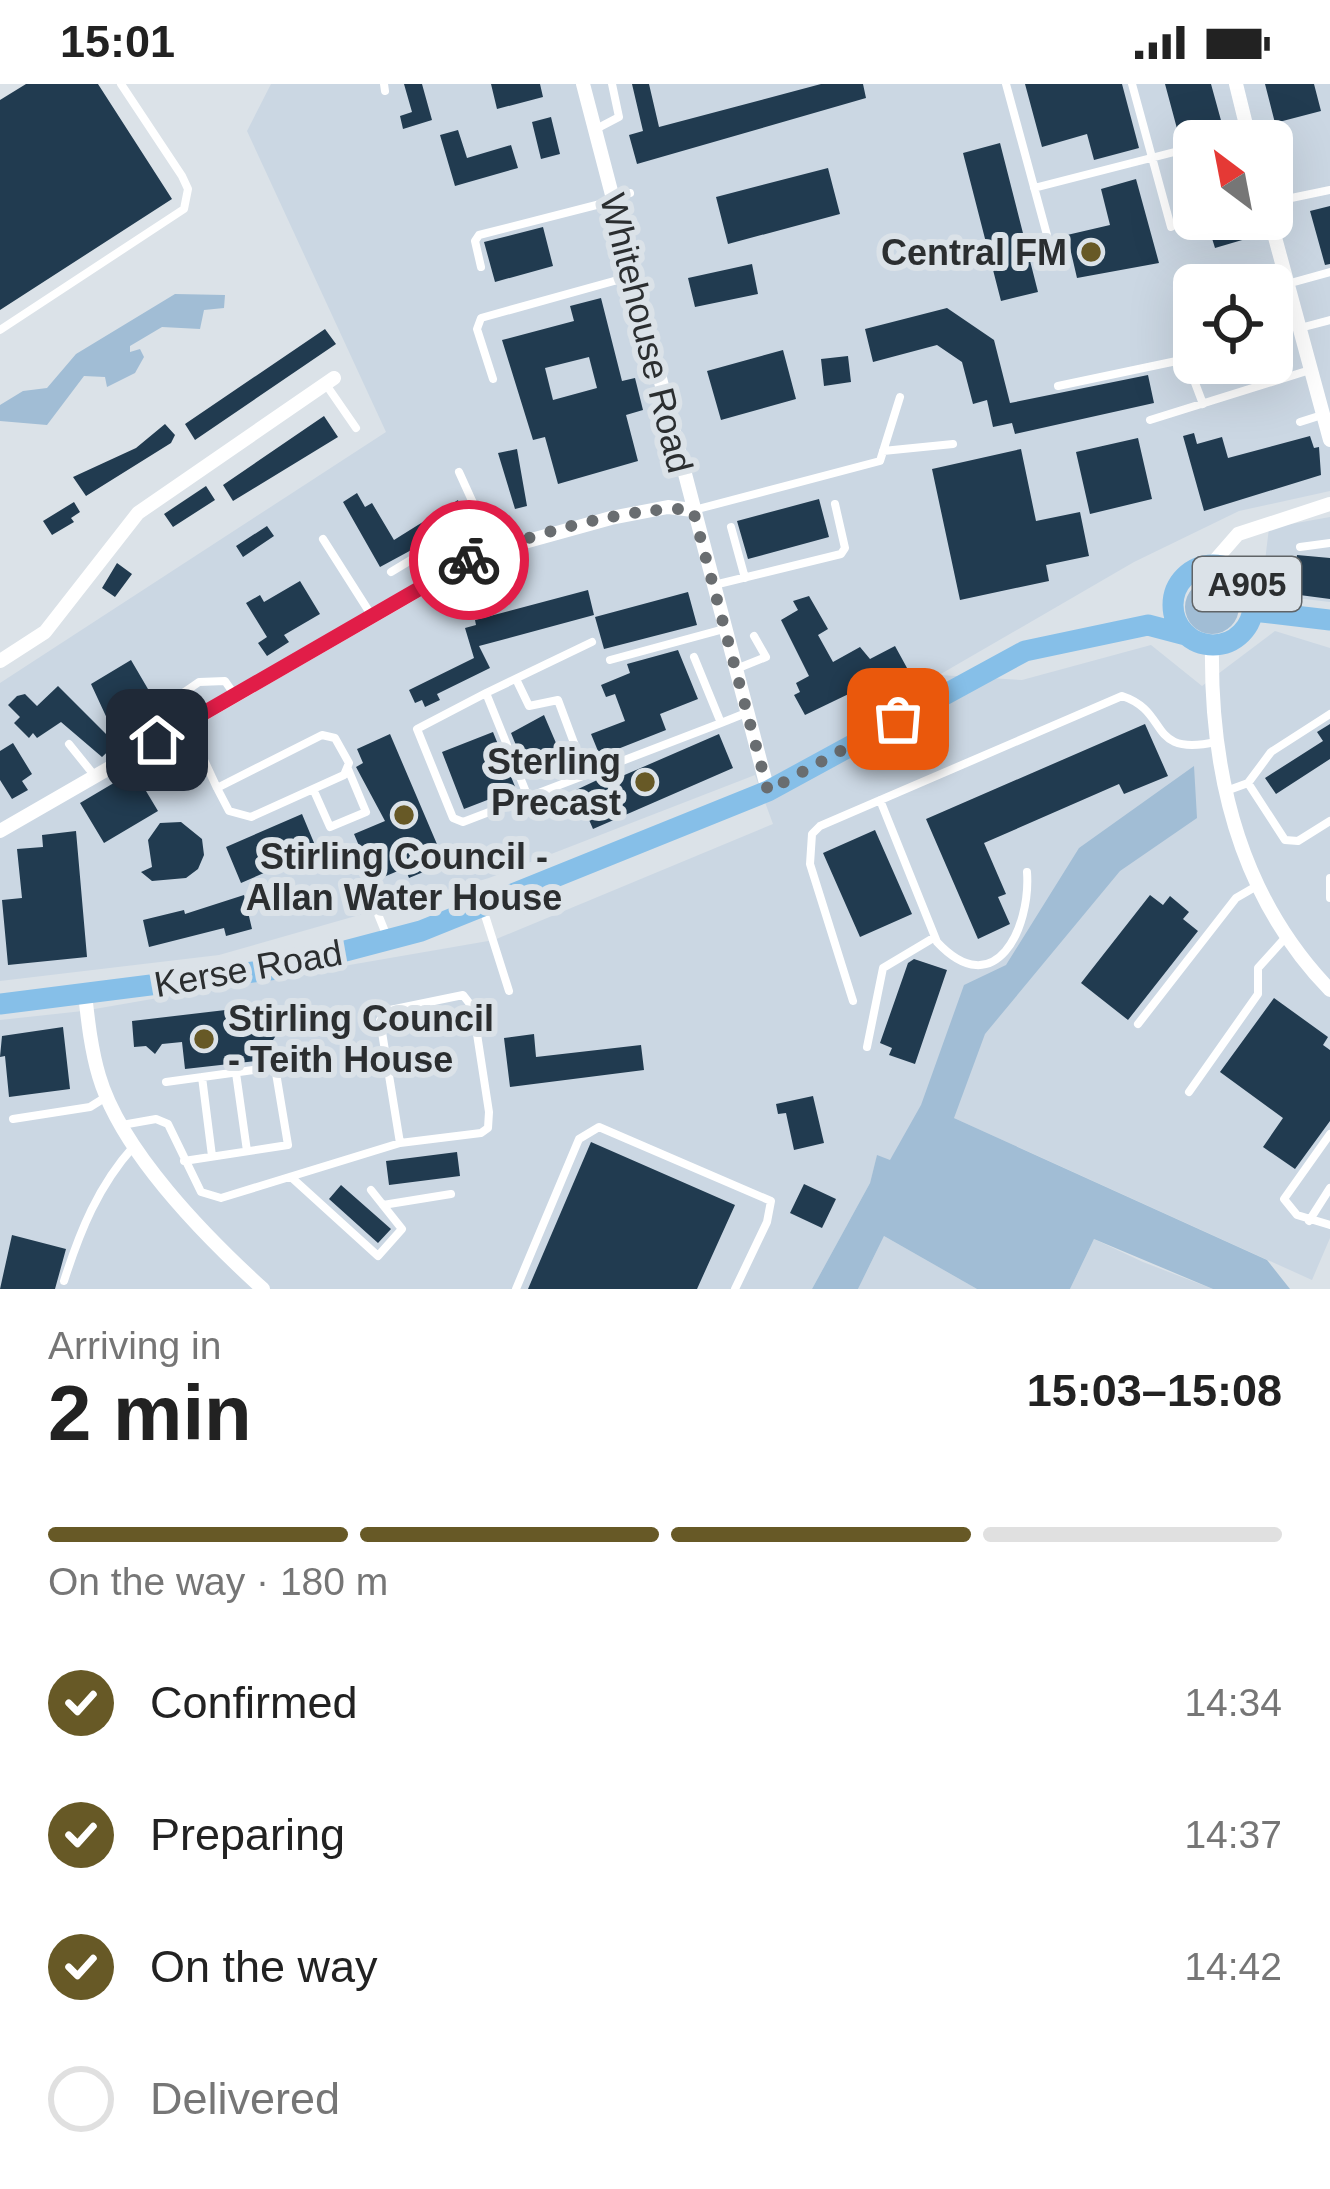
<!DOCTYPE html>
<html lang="en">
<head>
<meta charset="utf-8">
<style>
	:root { --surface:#fff; --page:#f6f6f6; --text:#222; --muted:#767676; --line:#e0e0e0; --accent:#675926 }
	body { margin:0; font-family:Arial,sans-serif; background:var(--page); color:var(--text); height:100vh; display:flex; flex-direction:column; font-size:45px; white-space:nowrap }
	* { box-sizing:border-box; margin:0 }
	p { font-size:39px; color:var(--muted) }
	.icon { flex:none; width:66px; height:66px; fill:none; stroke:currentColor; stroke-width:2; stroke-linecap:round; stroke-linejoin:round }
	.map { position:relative; height:1205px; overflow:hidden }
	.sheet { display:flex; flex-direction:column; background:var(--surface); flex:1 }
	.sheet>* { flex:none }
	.needle { width:78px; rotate:328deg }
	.controls { position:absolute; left:1173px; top:36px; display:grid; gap:24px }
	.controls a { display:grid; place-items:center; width:120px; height:120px; border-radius:18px; background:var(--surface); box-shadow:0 12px 48px #0002; font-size:60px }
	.pin { position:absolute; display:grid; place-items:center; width:102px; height:102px; color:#fff; margin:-51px; border-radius:24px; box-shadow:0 6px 18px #0006 }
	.courier { position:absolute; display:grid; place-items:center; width:120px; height:120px; margin:-60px; border:9px solid #e11d48; border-radius:50%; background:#fff; color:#222; box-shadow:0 3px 15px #0007 }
	.headline em { font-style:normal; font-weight:800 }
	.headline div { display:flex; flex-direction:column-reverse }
	.headline { display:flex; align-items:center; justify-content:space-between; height:204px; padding:0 48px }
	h1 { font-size:78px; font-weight:800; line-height:90px }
	.bar { display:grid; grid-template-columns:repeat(4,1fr); gap:18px 12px; align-content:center; height:144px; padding:0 48px }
	.bar i { height:15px; border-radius:9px; background:var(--line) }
	.bar .current { background:var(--accent) }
	.bar p { grid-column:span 4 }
	ol { padding:0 48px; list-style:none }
	li { display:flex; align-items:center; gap:36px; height:132px }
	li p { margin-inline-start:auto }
	li .icon { padding:12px; border-radius:50%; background:var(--accent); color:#fff; stroke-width:4 }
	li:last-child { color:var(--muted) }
	li i { width:66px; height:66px; border:6px solid var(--line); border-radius:50% }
	.status { display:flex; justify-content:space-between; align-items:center; height:84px; padding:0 60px; background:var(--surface); direction:ltr }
	.status svg { height:33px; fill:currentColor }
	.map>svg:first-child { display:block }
</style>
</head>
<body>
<div class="status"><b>15:01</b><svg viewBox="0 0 49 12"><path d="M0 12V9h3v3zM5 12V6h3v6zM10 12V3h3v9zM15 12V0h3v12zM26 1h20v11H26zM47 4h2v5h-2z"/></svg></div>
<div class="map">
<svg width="1330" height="1205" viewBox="0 0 1330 1205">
	<rect width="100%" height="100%" fill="#dbe2e8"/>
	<path fill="#cbd7e3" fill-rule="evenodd" d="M271,0h1059v407l-91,20 -105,51 -195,113 83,5 129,-35 51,41 73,-55 55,17v590l-18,42 -358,-162 -64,43 -13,-5 -7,27 -58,106h-812v-269l83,-9 411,-71 279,-116 -18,-49 -266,103 -270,77 -219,26v-298l386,-251 -139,-301zM1194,57h78v78h-78zM1194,201h78v78h-78z
		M1330,433v85l-69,-8 8,-66z
		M884,1152l93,53h-119z
		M1094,1155l49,23 70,27h-143z"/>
	<path fill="#a1bdd5" d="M175,210l50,1 -1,13 -20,2 -4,19 -38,-2 -32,19v6l10,-3 4,8 -9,16 -28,14 -2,-10 -21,-1 -37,49 -47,-4v-16l23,-14 24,-3 29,-34z
		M1185 523a27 27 0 1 1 54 0a27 27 0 1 1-54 0Z
		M1194,682l3,52 -77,53 -135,163 -31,84 313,142 23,29h-77l-119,-50 -24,50h-93l-93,-53 -26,53h-46l58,-106 7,-28 13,5 31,-55 43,-120 42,-20 73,-117z"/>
	<path fill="#213b50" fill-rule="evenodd" d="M26,0h72l74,115 -172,111v-210z
		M404,0h18l10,36 -29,9 -3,-13 12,-4z
		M491,0h49l3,13 -46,12z
		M632,0h17l10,43 162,-43h42l3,14 -229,66 -8,-29 14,-4z
		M1025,0h97l17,64 -45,12 -7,-26 -45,13z
		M1165,0h46l11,40 -43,12z
		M1265,0h49l7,27 -46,12z
		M551,33l9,37 -19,5 -9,-37z
		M458,46l9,28 44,-13 7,23 -63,18 -15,-51z
		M1000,59l38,149 -37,9 -38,-148z
		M828,84l12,46 -112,30 -12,-47z
		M1136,95l23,84 -82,15 -10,-43 43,-10 -9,-36z
		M1330,122v58l-5,1 -15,-54z
		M1206,135h38l5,19 -34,10z
		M543,143l10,39 -58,16 -11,-40z
		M752,180l6,30 -63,13 -7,-29z
		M601,214l21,83 13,-3 8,32 -17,5 12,46 -80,23 -13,-47 -12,3 -31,-100 72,-19 -4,-15zM589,273l8,31 -44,12 -8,-32z
		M947,224l47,32 16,63 138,-28 6,28 -139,31 -3,-11 -19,4 -6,-27 -14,4 -11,-42 -25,-17 -64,17 -8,-33z
		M325,245l11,15 -141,96 -10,-16z
		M783,266l13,49 -75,21 -14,-49z
		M848,272l3,26 -27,4 -3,-27z
		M324,332l14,21 -105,64 -10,-16z
		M165,340l10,11 -4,8 -85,53 -13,-19 63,-29z
		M1194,349l3,11 25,-7 6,21 82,-22 4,12 5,-1 2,28 -117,36 -21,-75z
		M1138,354l14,61 -62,15 -14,-62z
		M517,365l10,57 -12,3 -17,-56z
		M1021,365l15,72 44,-9 9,44 -43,9 3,16 -89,19 -28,-131z
		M206,402l9,14 -42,27 -9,-13z
		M357,409l8,14 7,-4 22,37 64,-40 7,21 -85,46 -37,-65z
		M819,415l10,38 -81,22 -11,-38z
		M74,418l6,10 -9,6 3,4 -22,13 -9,-14z
		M267,442l7,10 -31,21 -7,-11z
		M1297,471l33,3v41l-38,-5z
		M117,479l15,11 -17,23 -13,-9z
		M300,497l20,33 -36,21 5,7 -22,14 -9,-13 9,-6 -21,-34 14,-8 4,7z
		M588,506l6,25 -115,31 11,22 -53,26 3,6 -15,7 -3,-7 -7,3 -6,-13 65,-32 -9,-30 11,-3 -1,-5z
		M688,508l9,33 -93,24 -9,-32z
		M809,512l19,33 -10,6 15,27 27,-15 10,12 25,-13 23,42 -45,25 -14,-24 -54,26 -11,-20 6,-3 -4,-9 13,-7 -28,-56 17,-10 -5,-9z
		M678,566l20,49 -38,15 6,16 -66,26 -9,-22 34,-13 -10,-27 -9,3 -5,-12 29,-12 -3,-9z
		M131,576l24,41 -44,26 -20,-43z
		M58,602l58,58 -14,13 -41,-35 -24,16 -4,-5 -4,5 -15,-15 6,-6 -12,-12 9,-9 8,-2 12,12z
		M544,631l12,28 11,4 6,16 -22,9 -3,-9 -21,9 -16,-39z
		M1145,640l23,52 -44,18 -5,-10 -135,59 22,51 -8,3 12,27 -32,15 -52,-120z
		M1330,640v35l-54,35 -11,-16 58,-37 -6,-9z
		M493,648l23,57 -52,20 -22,-57z
		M390,650l55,129 -36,15 -4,-10 -31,13 -20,-47 31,-13 -29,-54 7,-4 -6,-14z
		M719,650l14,34 -140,61 -17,-39 34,-16 3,6z
		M13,659l19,31 -10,7 6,9 -16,9 -12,-19v-29z
		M134,687l24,40 -54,32 -24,-40z
		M302,730l15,36 -76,33 -15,-36z
		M181,738l21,17 2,16 -6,14 -12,9 -34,3 -11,-9 11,-5 -4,-27 12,-17z
		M875,746l37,84 -52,23 -37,-84z
		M76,747l11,126 -79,8 -6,-65 20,-2 -5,-49 26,-2 -1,-12z
		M244,811l8,34 -26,7 -2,-8 -75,19 -6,-27 41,-10 1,4z
		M1150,811l13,10 7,-9 19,16 -6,7 15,12 -70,89 -47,-37z
		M914,875l33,11 -32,94 -26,-9 3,-7 -12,-5 28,-80z
		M1274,914l54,39 -5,8 7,5v71l-35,48 -32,-22 20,-29 -63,-46z
		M251,923l2,18 13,-9 11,18 -4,6 -19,1 2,20 -71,8 -3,-27 -20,2 -7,10 -9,-8 -12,1 -2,-26z
		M63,943l7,62 -61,8 -4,-41 -5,1 2,-21z
		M534,950l2,23 105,-12 3,25 -134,17 -6,-49z
		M813,1012l11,47 -30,7 -8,-37 -8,1 -2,-10z
		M591,1058l144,63 -38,84h-169z
		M457,1068l3,24 -71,9 -3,-24z
		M804,1100l32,15 -14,29 -32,-15z
		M341,1101l50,44 -13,14 -49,-44z
		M12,1151l54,14 -11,40h-55z"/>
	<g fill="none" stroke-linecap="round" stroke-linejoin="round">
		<path stroke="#fff" stroke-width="8" d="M384,0l1,7
			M1006,0l41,151
			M1132,0l39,143
			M596,45l23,-12 -7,-33
			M1218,57l30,-8
			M1034,104l160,-41
			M614,113l16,-4
			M1272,118l58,-12
			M481,183l-6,-26 4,-6 133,-34
			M1287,200l43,-12
			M1300,244l30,-8
			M0,246l184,-121 4,-20 -6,-13 -61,-92
			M493,295l-16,-50 4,-11 151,-42
			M327,302l29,42
			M1058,302l128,-27 17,45
			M1150,336l160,-50
			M1300,338l22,-7
			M883,367l70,-7
			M459,388l35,77
			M694,426l186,-49 20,-64
			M731,443l14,51
			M323,455l47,74
			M1300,463l30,-4
			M391,488l53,-32 13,25
			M714,501l127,-31 4,-6 -10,-44
			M694,573l27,66
			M610,576l114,-31
			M736,585l30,-12 -12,-21
			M516,595l13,27 29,-6 28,75
			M486,609l106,-51
			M187,639l30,65 105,-53 13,3 14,25 -5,12 -93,42 -22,-6 -12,-23
			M134,643l65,-45 26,-1 9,13
			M69,660l25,31
			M1248,699l37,57 13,1 32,-20
			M314,707l16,36 36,-15 -18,-43
			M1226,707l22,-8 23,-31 59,-38
			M528,713l-42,-104 -69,36 36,89 10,4c86,-33 172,-66 258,-99l25,-10
			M880,716l57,142c58,62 94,-14 90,-70
			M1330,794v20
			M371,813l17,42
			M483,825l26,82
			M853,917l-43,-137 2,-30 8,-8 302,-130c49,16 24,61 94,46
			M1138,940l98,-126 19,-11
			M867,963l16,-79 52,-31
			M236,989l11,78
			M202,993l10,79
			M166,998l109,-15 13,78 -104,16
			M1189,1008l69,-98v-26l27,-30
			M13,1035l77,-12 16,-10
			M122,1041l34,-6 12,5 33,68 20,6 179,-55 81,-10 7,-5 1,-16 -16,-104 -10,-13 -73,15 -10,10 20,123
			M1330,1050l-46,65 13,16 33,10
			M291,1093l87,79 24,-27 -31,-39
			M383,1121l68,-11
			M1309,1137l21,-33
			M64,1197c16,-50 34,-95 70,-135
			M516,1205l63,-150 20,-12 172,74 -4,21 -32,67"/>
		<path stroke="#fff" stroke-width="14" d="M583,0l185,707
			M1236,0l14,57
			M1270,135l60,221
			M1211,481l27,-31 92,-30
			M1212,561c-2,128 27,251 118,345
			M0,577l45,-29 93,-119 196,-135
			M0,747l481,-277 130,-36 57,-11 25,3
			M85,910c3,27 6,55 14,82 22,75 107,161 164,213"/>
		<path stroke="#86bfe8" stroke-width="21" d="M1173 521a40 40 0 1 1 80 0a40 40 0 1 1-80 0Z
			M1253,527l77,9
			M0,920l277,-35 144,-38 347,-140 257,-140 123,-26 38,10"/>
	</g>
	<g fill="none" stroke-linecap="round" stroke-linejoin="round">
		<path stroke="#696d70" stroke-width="12" stroke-dasharray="0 21.6" d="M469,476c49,-23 172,-57 224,-50l75,281 130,-72"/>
		<path stroke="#e11d48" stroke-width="15" d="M157,656l312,-180"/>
	</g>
	<g fill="#675926" stroke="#dbe2e8" stroke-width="4.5">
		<circle cx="1091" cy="168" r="12"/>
		<circle cx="645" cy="698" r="12"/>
		<circle cx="404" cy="731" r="12"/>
		<circle cx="204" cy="955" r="12"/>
	</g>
	<g text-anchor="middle" stroke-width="12" stroke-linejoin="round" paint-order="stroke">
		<rect fill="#dbe2e8" stroke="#606467" stroke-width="3" x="1193" y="473" width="108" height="54" rx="9"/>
		<g font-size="33" font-weight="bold" fill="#2b2e30">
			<text x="1247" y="512">A905</text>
		</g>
		<g font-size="36" font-weight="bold" fill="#2b2e30" stroke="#dbe2e8" text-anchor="end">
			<text x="1067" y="181">Central FM</text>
			<text x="621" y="690">Sterling<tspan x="621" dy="41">Precast</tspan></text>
			<text x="404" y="785" text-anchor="middle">Stirling Council -<tspan x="404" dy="41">Allan Water House</tspan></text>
			<text x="228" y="947" text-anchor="start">Stirling Council<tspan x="228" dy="41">- Teith House</tspan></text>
		</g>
		<g font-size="36" fill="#2b2e30" stroke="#dbe2e8">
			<text transform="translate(647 249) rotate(76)" y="13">Whitehouse Road</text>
			<text transform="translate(248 884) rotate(-10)" y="13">Kerse Road</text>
		</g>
	</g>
</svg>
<div class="controls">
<a><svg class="needle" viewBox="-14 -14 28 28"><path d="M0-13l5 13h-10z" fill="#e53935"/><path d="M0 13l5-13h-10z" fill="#767676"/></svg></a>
<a><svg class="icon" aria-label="locate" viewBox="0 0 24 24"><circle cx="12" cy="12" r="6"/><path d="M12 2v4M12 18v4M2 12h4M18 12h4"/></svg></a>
</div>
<div class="pin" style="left:898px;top:635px;background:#ea580c"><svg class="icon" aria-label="bag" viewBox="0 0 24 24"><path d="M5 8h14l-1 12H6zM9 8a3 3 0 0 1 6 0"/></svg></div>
<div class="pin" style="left:157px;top:656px;background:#1f2937"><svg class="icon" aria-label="home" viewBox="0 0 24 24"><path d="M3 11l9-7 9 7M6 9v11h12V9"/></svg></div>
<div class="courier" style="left:469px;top:476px"><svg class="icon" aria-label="bike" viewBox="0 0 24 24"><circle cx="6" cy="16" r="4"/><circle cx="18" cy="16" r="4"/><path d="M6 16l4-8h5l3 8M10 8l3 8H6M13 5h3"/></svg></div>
</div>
<section class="sheet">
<div class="headline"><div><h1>2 min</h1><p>Arriving in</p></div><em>15:03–15:08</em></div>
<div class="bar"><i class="current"></i><i class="current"></i><i class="current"></i><i></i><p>On the way · 180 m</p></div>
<ol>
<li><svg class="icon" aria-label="check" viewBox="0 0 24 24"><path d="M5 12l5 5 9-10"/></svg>Confirmed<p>14:34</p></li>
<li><svg class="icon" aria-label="check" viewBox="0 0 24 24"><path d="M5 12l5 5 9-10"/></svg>Preparing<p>14:37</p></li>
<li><svg class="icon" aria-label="check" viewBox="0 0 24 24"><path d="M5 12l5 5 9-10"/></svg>On the way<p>14:42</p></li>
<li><i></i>Delivered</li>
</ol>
</section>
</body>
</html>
